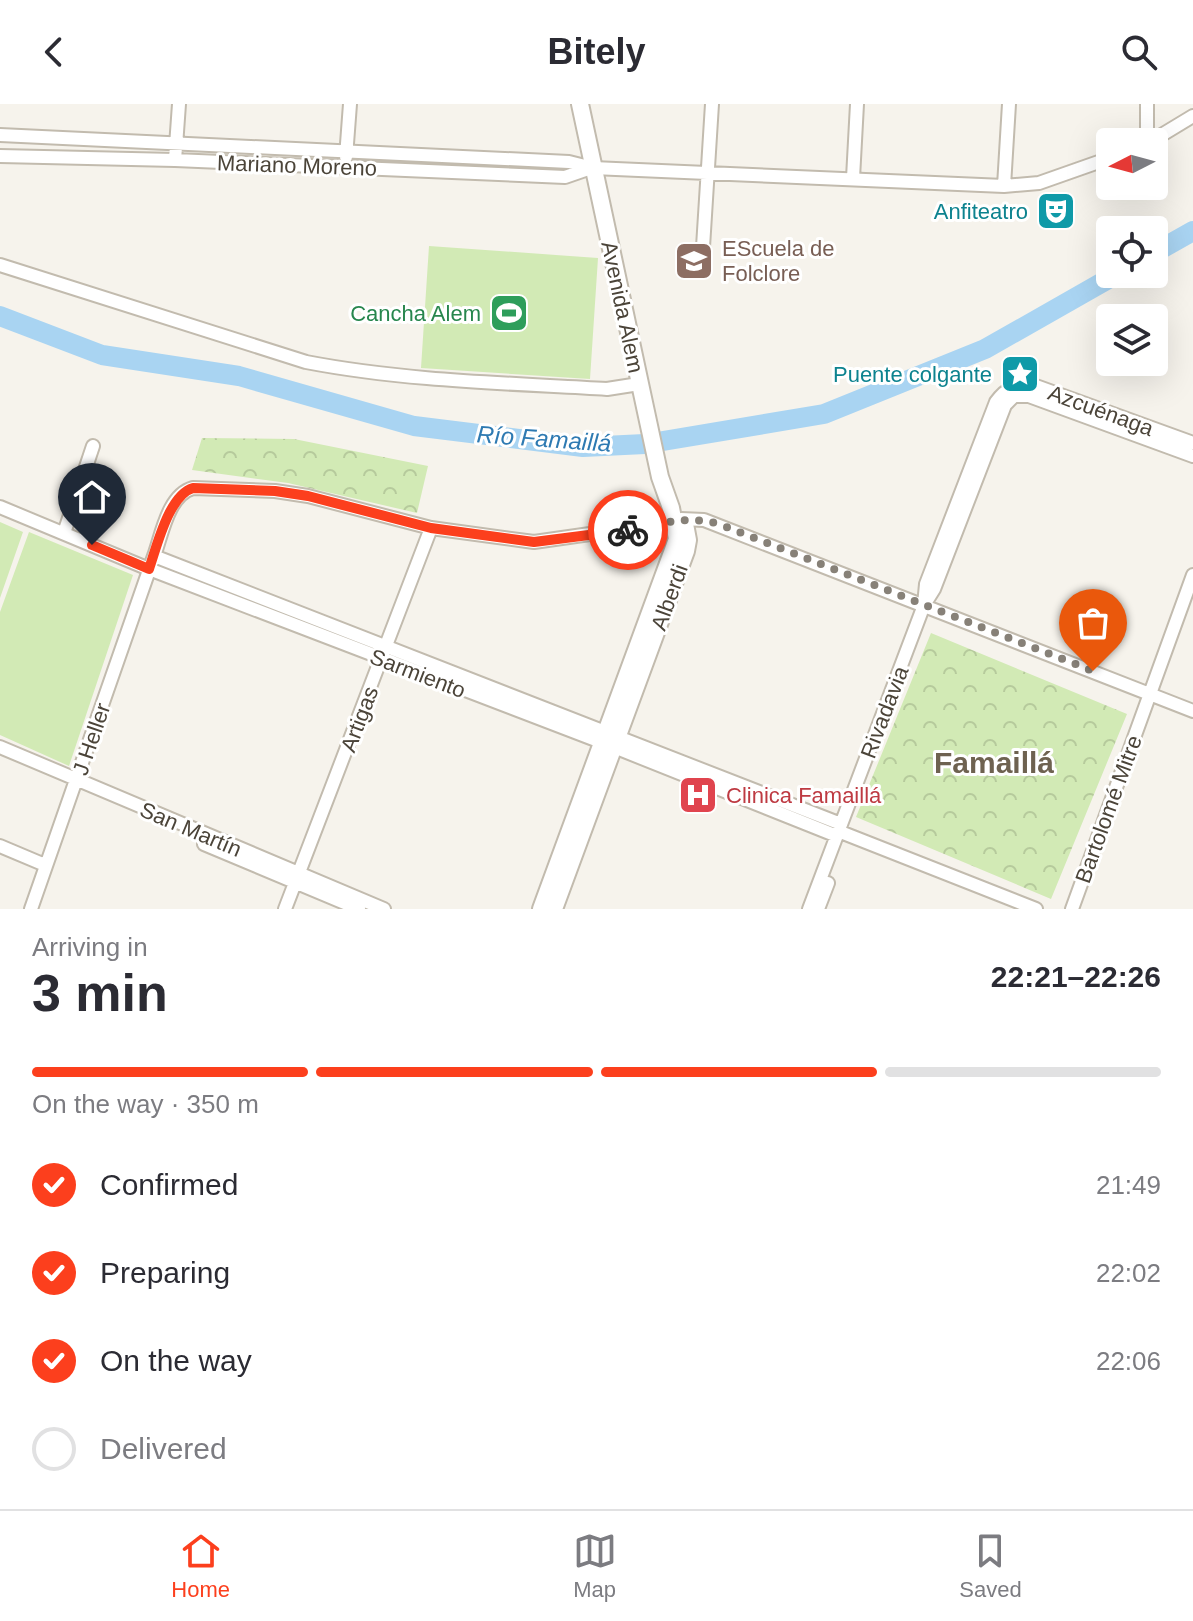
<!DOCTYPE html>
<html lang="en">
<head>
<meta charset="utf-8">
<style>
	:root { --surface:#fff; --page:#f2f2f3; --text:#2b2b33; --muted:#7c7c81; --line:#e1e1e2; --accent:#fc3f1d }
	body { margin:0; font-family:Arial,sans-serif; background:var(--page); color:var(--text); height:100vh; display:flex; flex-direction:column; font-size:30px; white-space:nowrap }
	* { box-sizing:border-box; margin:0 }
	p { font-size:26px; color:var(--muted) }
	.icon { flex:none; width:44px; height:44px; fill:none; stroke:currentColor; stroke-width:2; stroke-linecap:round; stroke-linejoin:round }
	.map { position:relative; height:805px; overflow:hidden }
	.side { display:flex; flex-direction:column; background:var(--surface); flex:1 }
	.side>* { flex:none }
	.needle { width:52px; rotate:264deg }
	.tools { position:absolute; left:1096px; top:24px; display:grid; gap:16px }
	.tools a { display:grid; place-items:center; width:72px; height:72px; border-radius:8px; background:var(--surface); box-shadow:0 8px 32px #0002; font-size:40px }
	.pin { position:absolute; display:grid; place-items:center; width:68px; height:68px; color:#fff; margin:-82px -34px; border-radius:50% 50% 50% 0; rotate:-45deg; box-shadow:0 0 8px #0007 }
	.pin .icon { rotate:45deg }
	.courier { position:absolute; display:grid; place-items:center; width:80px; height:80px; margin:-40px; border:6px solid #fc3f1d; border-radius:50%; background:#fff; color:#222; box-shadow:0 2px 10px #0007 }
	.overview em { font-style:normal; font-weight:700 }
	.overview div { display:flex; flex-direction:column-reverse }
	.overview { display:flex; align-items:center; justify-content:space-between; height:136px; padding:0 32px }
	h1 { font-size:52px; font-weight:700; line-height:60px }
	.bar { display:grid; grid-template-columns:repeat(4,1fr); gap:12px 8px; align-content:center; height:96px; padding:0 32px }
	.bar i { height:10px; border-radius:6px; background:var(--line) }
	.bar .selected { background:var(--accent) }
	.bar p { grid-column:span 4 }
	ol { padding:0 32px; list-style:none }
	li { display:flex; align-items:center; gap:24px; height:88px }
	li p { margin-inline-start:auto }
	li .icon { padding:8px; border-radius:50%; background:var(--accent); color:#fff; stroke-width:4 }
	li:last-child { color:var(--muted) }
	li i { width:44px; height:44px; border:4px solid var(--line); border-radius:50% }
	header { display:flex; justify-content:space-between; align-items:center; height:104px; padding:0 32px; background:var(--surface); font-size:36px; font-weight:700 }
	.dock { display:flex; justify-content:space-around; align-items:center; height:112px; border-top:2px solid var(--line); background:var(--surface); font-size:22px; color:var(--muted) }
	.dock a { display:grid; justify-items:center; gap:4px }
	.dock .selected { color:var(--accent) }
	.map>svg:first-child { display:block }
</style>
</head>
<body>
<header><svg class="icon" aria-label="back" viewBox="0 0 24 24"><path d="M15 5l-7 7 7 7"/></svg>Bitely<svg class="icon" aria-label="search" viewBox="0 0 24 24"><circle cx="10" cy="10" r="6"/><path d="M15 15l6 6"/></svg></header>
<div class="map">
<svg width="1193" height="805" viewBox="0 0 1193 805">
	<defs>
		<pattern id="park-crowns" width="20" height="18" patternUnits="userSpaceOnUse" patternTransform="scale(2)"><rect width="20" height="18" fill="#d2eab5"/><path d="M2 6a3 3 0 1 1 6 0M12 15a3 3 0 1 1 6 0" fill="none" stroke="#b6ca9c"/></pattern>
	</defs>
	<rect width="100%" height="100%" fill="#f6f3ec"/>
	<path fill="url(#park-crowns)" d="M202,334l92,1 134,27 -11,47 -129,-30 -96,-13z
		M931,529l196,81 -76,185 -195,-82z"/>
	<path fill="#d2eab5" d="M429,142l169,12 -8,121 -169,-11z
		M0,418l23,10 -23,66z
		M29,428l104,43 -64,191 -69,-31v-123z"/>
	<g fill="none" stroke-linecap="round" stroke-linejoin="round">
		<path stroke="#a9d4f2" stroke-width="20" d="M1154,149l39,-22
			M0,212l102,39 137,21 175,50 169,21 62,-3 179,-30 161,-65 132,-75"/>
		<g stroke="#c2bbae" stroke-width="16">
			<path id="minor" d="M1147,0v38
				M0,31l569,27 24,6 411,18 35,-3 71,-25
				M1150,38l43,-26
				M0,52l175,4 390,17 26,-9
				M346,53l4,-53
				M175,56l4,-56
				M853,74l4,-74
				M1004,82l5,-82
				M703,143l9,-143
				M0,161l306,97c99,19 200,21 301,27l32,-5
				M1193,339l-160,-58c-17,-1 -27,3 -37,17l-70,182 -2,21 10,-16 71,-184 9,-9h15l164,60
				M0,403l149,62 465,178 223,89
				M64,429l29,-87
				M154,452l687,268
				M0,643l384,162
				M838,727l198,78
				M204,740l155,65
				M0,742l45,19
				M31,805l123,-353c8,-22 14,-61 39,-68l82,3 33,5 123,32 103,14 140,-20 7,-3 23,1 489,191
				M285,805l146,-381
				M809,805l115,-304
				M818,805l10,-26
				M1072,805l121,-334"/>
		</g>
		<g stroke="#c2bbae" stroke-width="20">
			<path id="tertiary" d="M541,805l136,-370 -6,-31 -11,-31 -80,-373
				M554,805l132,-358 2,-11 -3,-16"/>
		</g>
		<use href="#minor" stroke="#fff" stroke-width="12"/>
		<use href="#tertiary" stroke="#fff" stroke-width="16"/>
	</g>
	<g fill="none" stroke-linecap="round" stroke-linejoin="round">
		<path stroke="#878178" stroke-width="8" stroke-dasharray="0 14.4" d="M628,426c33,-6 57,-15 91,-6l374,147"/>
		<path stroke="#fc3f1d" stroke-width="10" d="M92,441l57,24c8,-23 20,-74 44,-81l82,3 33,5 123,32 103,14 94,-12"/>
	</g>
	<defs>
		<g id="theatre-square" transform="scale(2)"><rect x="-9" y="-9" width="18" height="18" rx="4" fill="#0f9aa8" stroke="#fff"/><path d="M-5-5.5Q0-4 5-5.5V0Q5 5 0 6Q-5 5-5 0ZM-3.3-2.5H-1v1.5H-3.3ZM1-2.5H3.3v1.5H1ZM-2.8 1Q0 5.5 2.8 1Z" fill="#fff"/></g>
		<g id="school-square" transform="scale(2)"><rect x="-9" y="-9" width="18" height="18" rx="4" fill="#8d6e63" stroke="#fff"/><path d="M0-5L7-2L0 1L-7-2ZM-4 1L0 2.5L4 1V4Q0 6-4 4Z" fill="#fff"/></g>
		<g id="stadium-square" transform="scale(2)"><rect x="-9" y="-9" width="18" height="18" rx="4" fill="#2e9e5b" stroke="#fff"/><path d="M0-5a6.5 5 0 1 0 0 10a6.5 5 0 1 0 0-10ZM-3.5-1.8h7v3.6h-7Z" fill="#fff"/></g>
		<g id="sight-square" transform="scale(2)"><rect x="-9" y="-9" width="18" height="18" rx="4" fill="#0f9aa8" stroke="#fff"/><path d="M0-6L1.8-2.2L6-1.7L2.9 1.2L3.7 5.4L0 3.3L-3.7 5.4L-2.9 1.2L-6-1.7L-1.8-2.2Z" fill="#fff"/></g>
		<g id="hospital-square" transform="scale(2)"><rect x="-9" y="-9" width="18" height="18" rx="4" fill="#e0444e" stroke="#fff"/><path d="M-5-5h3v3.5h4V-5h3V5h-3V1.5h-4V5h-3Z" fill="#fff"/></g>
	</defs>
	<g fill-rule="evenodd">
		<use href="#theatre-square" x="1056" y="107"/>
		<use href="#school-square" x="694" y="157"/>
		<use href="#stadium-square" x="509" y="209"/>
		<use href="#sight-square" x="1020" y="270"/>
		<use href="#hospital-square" x="698" y="691"/>
	</g>
	<g text-anchor="middle" stroke-width="6" stroke-linejoin="round" paint-order="stroke">
		<g font-size="22" fill="#4b4439" stroke="#fff">
			<text transform="translate(297 61) rotate(2)" y="8">Mariano Moreno</text>
			<text transform="translate(623 203) rotate(78)" y="8">Avenida Alem</text>
			<text transform="translate(1101 306) rotate(20)" y="8">Azcuénaga</text>
			<text transform="translate(669 493) rotate(-70)" y="8">Alberdi</text>
			<text transform="translate(418 569) rotate(21)" y="8">Sarmiento</text>
			<text transform="translate(884 608) rotate(-69)" y="8">Rivadavia</text>
			<text transform="translate(359 615) rotate(-69)" y="8">Artigas</text>
			<text transform="translate(91 635) rotate(-71)" y="8">J Heller</text>
			<text transform="translate(1108 705) rotate(-70)" y="8">Bartolomé Mitre</text>
			<text transform="translate(191 725) rotate(23)" y="8">San Martín</text>
		</g>
		<g font-size="22" fill="#0d838f" stroke="#fff" text-anchor="end">
			<text x="1028" y="115">Anfiteatro</text>
			<text x="992" y="278">Puente colgante</text>
		</g>
		<g font-size="22" fill="#785e54" stroke="#fff" text-anchor="start">
			<text x="722" y="152">EScuela de<tspan x="722" dy="25">Folclore</tspan></text>
		</g>
		<g font-size="22" fill="#27864d" stroke="#fff" text-anchor="end">
			<text x="481" y="217">Cancha Alem</text>
		</g>
		<g font-size="22" fill="#be3a42" stroke="#fff" text-anchor="start">
			<text x="726" y="699">Clinica Famaillá</text>
		</g>
		<g font-size="24" font-style="italic" fill="#2e7ab2" stroke="#fff">
			<text transform="translate(544 335) rotate(4)" y="8">Río Famaillá</text>
		</g>
		<g font-size="30" font-weight="bold" fill="#6e6250" stroke="#fff">
			<text x="994" y="669">Famaillá</text>
		</g>
	</g>
</svg>
<div class="tools">
<a><svg class="needle" viewBox="-14 -14 28 28"><path d="M0-13l5 13h-10z" fill="#e53935"/><path d="M0 13l5-13h-10z" fill="#7c7c81"/></svg></a>
<a><svg class="icon" aria-label="locate" viewBox="0 0 24 24"><circle cx="12" cy="12" r="6"/><path d="M12 2v4M12 18v4M2 12h4M18 12h4"/></svg></a>
<a><svg class="icon" aria-label="layers" viewBox="0 0 24 24"><path d="M12 4l9 5-9 5-9-5zM3 14l9 5 9-5"/></svg></a>
</div>
<div class="pin" style="left:1093px;top:567px;background:#ea580c"><svg class="icon" aria-label="bag" viewBox="0 0 24 24"><path d="M5 8h14l-1 12H6zM9 8a3 3 0 0 1 6 0"/></svg></div>
<div class="pin" style="left:92px;top:441px;background:#1f2937"><svg class="icon" aria-label="home" viewBox="0 0 24 24"><path d="M3 11l9-7 9 7M6 9v11h12V9"/></svg></div>
<div class="courier" style="left:628px;top:426px"><svg class="icon" aria-label="bike" viewBox="0 0 24 24"><circle cx="6" cy="16" r="4"/><circle cx="18" cy="16" r="4"/><path d="M6 16l4-8h5l3 8M10 8l3 8H6M13 5h3"/></svg></div>
</div>
<section class="side">
<div class="overview"><div><h1>3 min</h1><p>Arriving in</p></div><em>22:21–22:26</em></div>
<div class="bar"><i class="selected"></i><i class="selected"></i><i class="selected"></i><i></i><p>On the way · 350 m</p></div>
<ol>
<li><svg class="icon" aria-label="check" viewBox="0 0 24 24"><path d="M5 12l5 5 9-10"/></svg>Confirmed<p>21:49</p></li>
<li><svg class="icon" aria-label="check" viewBox="0 0 24 24"><path d="M5 12l5 5 9-10"/></svg>Preparing<p>22:02</p></li>
<li><svg class="icon" aria-label="check" viewBox="0 0 24 24"><path d="M5 12l5 5 9-10"/></svg>On the way<p>22:06</p></li>
<li><i></i>Delivered</li>
</ol>
</section>
<nav class="dock">
<a class="selected"><svg class="icon" aria-label="home" viewBox="0 0 24 24"><path d="M3 11l9-7 9 7M6 9v11h12V9"/></svg>Home</a>
<a><svg class="icon" aria-label="map" viewBox="0 0 24 24"><path d="M3 6l6-2 6 2 6-2v14l-6 2-6-2-6 2zM9 4v14M15 6v14"/></svg>Map</a>
<a><svg class="icon" aria-label="saved" viewBox="0 0 24 24"><path d="M7 4h10v16l-5-4-5 4z"/></svg>Saved</a>
</nav>
</body>
</html>
